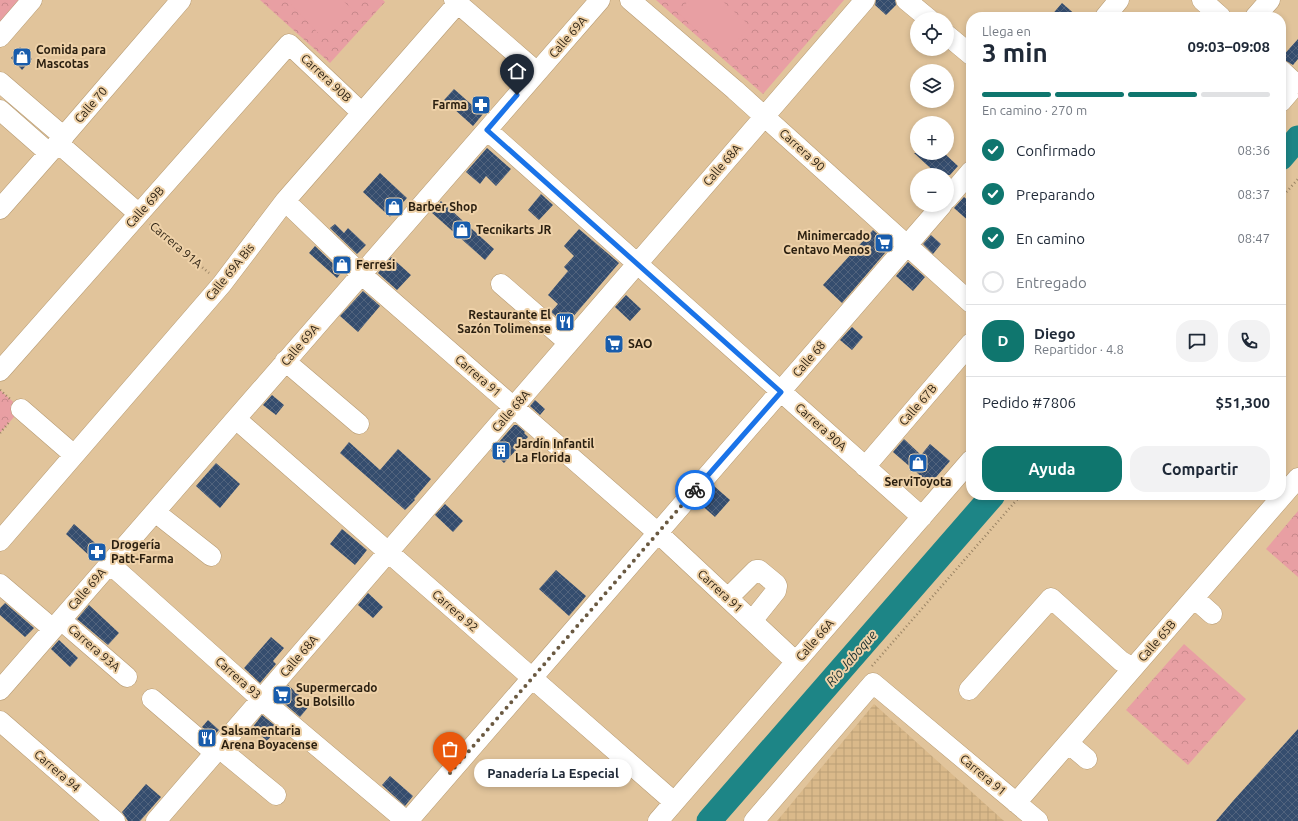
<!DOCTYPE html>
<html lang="es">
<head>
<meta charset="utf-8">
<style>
	:root { --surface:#fff; --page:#f2f2f3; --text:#1f2937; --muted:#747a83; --line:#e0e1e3; --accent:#0f766e }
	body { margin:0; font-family:Ubuntu,sans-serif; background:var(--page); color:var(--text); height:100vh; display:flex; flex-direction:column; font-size:15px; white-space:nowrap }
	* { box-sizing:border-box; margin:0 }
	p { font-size:13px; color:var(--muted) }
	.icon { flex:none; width:22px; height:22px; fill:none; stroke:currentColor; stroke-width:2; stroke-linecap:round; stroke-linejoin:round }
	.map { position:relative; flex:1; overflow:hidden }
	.details { position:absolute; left:966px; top:12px; width:320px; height:488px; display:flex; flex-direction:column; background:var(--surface); border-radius:16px; box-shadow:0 2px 6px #0003 }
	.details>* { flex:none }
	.controls { position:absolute; left:910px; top:12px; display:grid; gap:8px }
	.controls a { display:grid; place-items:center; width:44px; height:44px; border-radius:50%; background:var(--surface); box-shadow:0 2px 6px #0003; font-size:20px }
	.pin { position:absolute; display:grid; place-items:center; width:34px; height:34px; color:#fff; margin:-41px -17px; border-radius:50% 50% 50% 0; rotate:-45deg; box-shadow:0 0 4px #0007 }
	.pin .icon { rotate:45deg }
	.courier { position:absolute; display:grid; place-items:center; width:40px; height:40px; margin:-20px; border:3px solid #1a73e8; border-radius:50%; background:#fff; color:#222; box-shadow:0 1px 5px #0007 }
	.bubble { position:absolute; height:28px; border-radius:14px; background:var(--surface); box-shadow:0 2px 6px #0003; font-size:13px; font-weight:700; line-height:28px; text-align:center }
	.overview em { font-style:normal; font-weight:700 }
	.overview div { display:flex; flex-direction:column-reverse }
	.overview { display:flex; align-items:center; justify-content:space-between; height:68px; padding:0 16px }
	h1 { font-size:26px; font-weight:700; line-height:30px }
	.bar { display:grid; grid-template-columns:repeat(4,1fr); gap:6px 4px; align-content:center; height:48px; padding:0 16px }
	.bar i { height:5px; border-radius:3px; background:var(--line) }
	.bar .selected { background:var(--accent) }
	.bar p { grid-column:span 4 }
	.line { display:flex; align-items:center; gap:10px; padding:0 16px; border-top:1px solid var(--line) }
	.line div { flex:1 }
	.round { display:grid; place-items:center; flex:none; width:42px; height:42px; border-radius:16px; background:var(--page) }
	ol { padding:0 16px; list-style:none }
	li { display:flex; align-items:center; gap:12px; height:44px }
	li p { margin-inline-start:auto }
	li .icon { padding:4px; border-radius:50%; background:var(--accent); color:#fff; stroke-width:4 }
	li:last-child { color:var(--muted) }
	li i { width:22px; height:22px; border:2px solid var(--line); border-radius:50% }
	.button { display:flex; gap:8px; margin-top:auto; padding:8px 16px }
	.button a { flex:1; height:46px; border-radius:16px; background:var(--accent); color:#fff; font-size:16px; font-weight:700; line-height:46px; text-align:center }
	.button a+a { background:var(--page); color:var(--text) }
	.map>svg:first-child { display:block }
</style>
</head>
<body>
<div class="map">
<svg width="1298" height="821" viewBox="0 0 1298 821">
	<defs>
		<pattern id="industrial-grid" width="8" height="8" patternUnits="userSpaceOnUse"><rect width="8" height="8" fill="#dab98a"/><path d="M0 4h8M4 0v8" fill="none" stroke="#bb9f76"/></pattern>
		<pattern id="forest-crowns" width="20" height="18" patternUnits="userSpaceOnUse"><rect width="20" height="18" fill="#e89fa3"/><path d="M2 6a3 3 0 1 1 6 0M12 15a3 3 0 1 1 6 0" fill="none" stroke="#c7888b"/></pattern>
		<pattern id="building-cross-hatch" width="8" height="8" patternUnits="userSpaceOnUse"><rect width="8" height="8" fill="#354d6e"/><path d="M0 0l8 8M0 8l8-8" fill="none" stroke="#51637d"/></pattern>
	</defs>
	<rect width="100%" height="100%" fill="#e1c49b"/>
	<path fill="url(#industrial-grid)" d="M874,704l130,117h-227z"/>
	<path fill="url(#forest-crowns)" d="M0,0h24l-24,28z
		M260,0h123l2,2 -55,61z
		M656,0h188l-81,94z
		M0,390l21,19 -21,24z
		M1298,511v66l-32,-28z
		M1184,644l62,55 -58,66 -62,-55z"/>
	<path fill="#e89fa3" d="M287,0h55l10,9 -29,29z
		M689,0h32l29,26 -25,29 -47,-42z"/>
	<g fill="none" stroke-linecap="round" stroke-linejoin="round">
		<path stroke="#1d8586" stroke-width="25" d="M1281,158l17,-20
			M709,821l284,-326"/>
	</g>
	<path fill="url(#building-cross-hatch)" d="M876,0h19l1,5 -10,10 -11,-10z
		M1062,3l16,14h-28z
		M1298,39v20l-5,6 -12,-7z
		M20,47l12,12 -10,11 -11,-12z
		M454,89l18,16 5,-7 11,10 -15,18 -29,-26z
		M487,148l24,21 -15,17 -10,-10 -6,8 -14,-12z
		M914,153h30l14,13 -8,9h-12z
		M380,173l27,25 -17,19 -27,-25z
		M541,194l12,11 -14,15 -11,-10z
		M964,197l7,6v20l-17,-15z
		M441,201l53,48 -9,11 -54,-48z
		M335,224l9,9 4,-5 18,17 -9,9 -27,-26z
		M579,229l40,34 -53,62 -15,-13 7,-8 -10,-9 20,-24 -4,-4 10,-11 -10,-10z
		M873,230l18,16 -49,57 -19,-18z
		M931,235l10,9 -8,10 -10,-10z
		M315,246l27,26 -5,6 -28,-25z
		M391,257l20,18 -14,15 -19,-17z
		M908,262l17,15 -12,14 -17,-15z
		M363,291l17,15 -22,26 -18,-16z
		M626,295l15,14 -11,12 -15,-14z
		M852,327l11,10 -11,13 -12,-10z
		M272,395l12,10 -8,10 -13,-10z
		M535,400l10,9 -5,6 -10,-9z
		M514,425h3l8,7 -1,1 4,4 -24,26 -13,-12z
		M904,439l17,16 9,-11 20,17 -20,23 -37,-32z
		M349,442l31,28 18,-21 33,30 -17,20 1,1 -10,10 -65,-57z
		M216,463l24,21 -20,24 -24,-22z
		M714,486l16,14 -15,17 -16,-14z
		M445,504l18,17 -10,11 -18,-17z
		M74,524l29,26 -9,10 -28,-26z
		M342,529l25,21 -12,15 -25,-21z
		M556,570l30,26 -17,20 -30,-27z
		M368,593l15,14 -10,11 -15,-13z
		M5,603l29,25 -9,9 -25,-22v-7z
		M89,605l30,28 -11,12 -31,-26z
		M271,637l13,11 -11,13 3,3 -16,19 -16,-15z
		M59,640l19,18 -8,9 -19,-18z
		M288,685l22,20 -10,12 -22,-19z
		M262,715l16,13 -11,13 -15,-13z
		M208,720l11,10 -6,6 -11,-9z
		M1298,729v92h-82l17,-20z
		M390,776l23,20 -8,10 -23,-21z
		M146,784l15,13 -21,24h-12l-6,-9z"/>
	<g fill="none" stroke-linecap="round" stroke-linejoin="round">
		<g stroke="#b79b73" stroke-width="21">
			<path id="minor" d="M454,0l83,72
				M630,0l105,90 236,213
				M906,0l23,19
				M1202,0l19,17
				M1105,17l14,-17
				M1255,17l15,-17
				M947,35l24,20
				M0,37l32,-37
				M1281,70l15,14
				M0,82l64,55
				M1281,102l17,-20
				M0,110l49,43
				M487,130l435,387
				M58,143l81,71
				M947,199l24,-28
				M285,201l76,73 297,259 138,129
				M0,209l58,-66 123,-143
				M501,284l68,59
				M285,361l74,63
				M0,371l289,-327 73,69
				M21,409l53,46
				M236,419l438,383
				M865,467l106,-124
				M155,512l56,44
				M0,541l222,-257 63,-83 173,-198
				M110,564l151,135 145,122
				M0,584l53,45
				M728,598l28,-28h3l17,14 1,2 -1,5 -24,30
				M1194,598l18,16
				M61,620l66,57
				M0,690l600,-690
				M969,690l82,-92 70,63 12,7
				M152,699l63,54
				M0,721l115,100
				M1068,743l19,16
				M219,748l57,47
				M1016,803l282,-325
				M156,821l709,-821
				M408,821l534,-616
				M658,821l313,-361
				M754,821l119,-138 165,138"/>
		</g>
		<path stroke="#988263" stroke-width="2.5" stroke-dasharray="1 3" stroke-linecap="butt" d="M1281,198l17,-19
			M150,224l59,49
			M0,390l10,9
			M0,433l10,-12
			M872,666l149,-171"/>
		<use href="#minor" stroke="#fff" stroke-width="20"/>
	</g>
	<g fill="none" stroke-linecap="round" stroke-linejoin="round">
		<path stroke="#6a5941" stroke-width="4" stroke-dasharray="0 7.2" d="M450,773l245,-283"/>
		<path stroke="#1a73e8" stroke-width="5" d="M517,95l-30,35 294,262 -86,98"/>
	</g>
	<defs>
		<g id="shop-square" transform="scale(1)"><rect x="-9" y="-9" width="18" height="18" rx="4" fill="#185cac" stroke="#eed1a8"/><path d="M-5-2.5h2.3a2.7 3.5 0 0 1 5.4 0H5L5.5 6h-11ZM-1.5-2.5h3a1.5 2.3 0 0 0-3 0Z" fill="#fff"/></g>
		<g id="pharmacy-square" transform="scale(1)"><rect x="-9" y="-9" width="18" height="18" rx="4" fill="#185cac" stroke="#eed1a8"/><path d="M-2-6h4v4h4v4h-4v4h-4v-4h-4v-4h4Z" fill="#fff"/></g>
		<g id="supermarket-square" transform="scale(1)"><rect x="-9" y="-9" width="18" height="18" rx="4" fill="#185cac" stroke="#eed1a8"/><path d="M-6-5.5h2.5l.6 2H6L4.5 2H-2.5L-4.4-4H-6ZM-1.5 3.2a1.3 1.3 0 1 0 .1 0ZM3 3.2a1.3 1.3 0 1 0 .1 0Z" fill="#fff"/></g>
		<g id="restaurant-square" transform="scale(1)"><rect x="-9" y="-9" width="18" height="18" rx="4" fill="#185cac" stroke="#eed1a8"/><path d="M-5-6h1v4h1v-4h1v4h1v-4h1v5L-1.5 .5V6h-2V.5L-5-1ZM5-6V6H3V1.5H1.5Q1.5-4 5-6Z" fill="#fff"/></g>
		<g id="building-square" transform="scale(1)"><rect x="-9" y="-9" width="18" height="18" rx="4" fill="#185cac" stroke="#eed1a8"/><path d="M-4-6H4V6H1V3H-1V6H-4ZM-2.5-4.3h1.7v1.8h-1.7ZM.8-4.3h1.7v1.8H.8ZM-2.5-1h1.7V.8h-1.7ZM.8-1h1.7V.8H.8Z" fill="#fff"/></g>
	</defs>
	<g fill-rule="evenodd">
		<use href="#shop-square" x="22" y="57"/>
		<use href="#pharmacy-square" x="481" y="105"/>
		<use href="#shop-square" x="394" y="207"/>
		<use href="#shop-square" x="462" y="230"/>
		<use href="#supermarket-square" x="884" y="243"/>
		<use href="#shop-square" x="342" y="265"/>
		<use href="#restaurant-square" x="565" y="322"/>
		<use href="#supermarket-square" x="614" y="344"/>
		<use href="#building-square" x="501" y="451"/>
		<use href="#shop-square" x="918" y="463"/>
		<use href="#pharmacy-square" x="97" y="552"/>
		<use href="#supermarket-square" x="282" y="695"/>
		<use href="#restaurant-square" x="207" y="738"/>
	</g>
	<g text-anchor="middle" stroke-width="4" stroke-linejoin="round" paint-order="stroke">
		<g font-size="12" fill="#2a1f10" stroke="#eed1a8">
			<text transform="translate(568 37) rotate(-49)" y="4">Calle 69A</text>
			<text transform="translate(326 78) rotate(43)" y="4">Carrera 90B</text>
			<text transform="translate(91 105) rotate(-49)" y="4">Calle 70</text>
			<text transform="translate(802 150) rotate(42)" y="4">Carrera 90</text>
			<text transform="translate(722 165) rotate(-49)" y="4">Calle 68A</text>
			<text transform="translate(145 207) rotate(-48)" y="4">Calle 69B</text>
			<text transform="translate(176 245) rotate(40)" y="4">Carrera 91A</text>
			<text transform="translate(230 272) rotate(-51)" y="4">Calle 69A Bis</text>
			<text transform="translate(300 345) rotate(-49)" y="4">Calle 69A</text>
			<text transform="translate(809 359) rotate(-49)" y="4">Calle 68</text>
			<text transform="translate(478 376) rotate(41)" y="4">Carrera 91</text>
			<text transform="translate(918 405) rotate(-49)" y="4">Calle 67B</text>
			<text transform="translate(511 411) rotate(-49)" y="4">Calle 68A</text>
			<text transform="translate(821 427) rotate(42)" y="4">Carrera 90A</text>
			<text transform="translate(87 589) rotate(-49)" y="4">Calle 69A</text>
			<text transform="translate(720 591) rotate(43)" y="4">Carrera 91</text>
			<text transform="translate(455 611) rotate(41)" y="4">Carrera 92</text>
			<text transform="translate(815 640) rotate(-49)" y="4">Calle 66A</text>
			<text transform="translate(1157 641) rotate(-49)" y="4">Calle 65B</text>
			<text transform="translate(94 648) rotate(41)" y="4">Carrera 93A</text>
			<text transform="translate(299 656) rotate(-49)" y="4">Calle 68A</text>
			<text transform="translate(238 678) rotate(42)" y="4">Carrera 93</text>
			<text transform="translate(57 771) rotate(41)" y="4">Carrera 94</text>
			<text transform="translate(983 775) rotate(40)" y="4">Carrera 91</text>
		</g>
		<g font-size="12" font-weight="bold" fill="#2a1f10" stroke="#eed1a8" text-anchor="start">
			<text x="36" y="54">Comida para<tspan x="36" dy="14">Mascotas</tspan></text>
			<text x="467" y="109" text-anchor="end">Farma</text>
			<text x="408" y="211">Barber Shop</text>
			<text x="476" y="234">Tecnikarts JR</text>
			<text x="870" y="240" text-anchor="end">Minimercado<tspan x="870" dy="14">Centavo Menos</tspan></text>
			<text x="356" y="269">Ferresi</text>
			<text x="551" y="319" text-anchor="end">Restaurante El<tspan x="551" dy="14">Sazón Tolimense</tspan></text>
			<text x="628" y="348">SAO</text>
			<text x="515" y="448">Jardín Infantil<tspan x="515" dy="14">La Florida</tspan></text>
			<text x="918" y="486" text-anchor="middle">ServiToyota</text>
			<text x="111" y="549">Drogería<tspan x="111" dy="14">Patt-Farma</tspan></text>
			<text x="296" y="692">Supermercado<tspan x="296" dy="14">Su Bolsillo</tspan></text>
			<text x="221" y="735">Salsamentaria<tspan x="221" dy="14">Arena Boyacense</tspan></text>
		</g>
		<g font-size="13" font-style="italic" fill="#192f2f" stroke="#eed1a8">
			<text transform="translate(851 658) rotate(-49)" y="5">Río Jaboque</text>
		</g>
	</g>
</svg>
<div class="controls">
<a><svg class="icon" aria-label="locate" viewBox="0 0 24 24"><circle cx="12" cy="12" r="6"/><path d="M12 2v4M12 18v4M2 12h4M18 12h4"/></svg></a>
<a><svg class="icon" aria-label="layers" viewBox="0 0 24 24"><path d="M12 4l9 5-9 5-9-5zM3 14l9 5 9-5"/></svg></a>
<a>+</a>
<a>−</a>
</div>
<div class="pin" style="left:450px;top:773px;background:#ea580c"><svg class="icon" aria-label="bag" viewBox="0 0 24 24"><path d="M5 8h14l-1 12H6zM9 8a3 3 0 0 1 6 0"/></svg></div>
<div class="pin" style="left:517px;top:95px;background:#1f2937"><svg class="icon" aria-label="home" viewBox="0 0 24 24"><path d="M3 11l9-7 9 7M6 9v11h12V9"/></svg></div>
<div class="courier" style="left:695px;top:490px"><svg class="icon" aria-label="bike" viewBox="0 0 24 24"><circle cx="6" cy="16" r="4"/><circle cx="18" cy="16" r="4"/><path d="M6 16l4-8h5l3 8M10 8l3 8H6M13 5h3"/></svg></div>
<div class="bubble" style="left:474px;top:759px;width:158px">Panadería La Especial</div>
<section class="details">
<div class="overview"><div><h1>3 min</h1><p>Llega en</p></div><em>09:03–09:08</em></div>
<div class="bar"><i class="selected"></i><i class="selected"></i><i class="selected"></i><i></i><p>En camino · 270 m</p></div>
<ol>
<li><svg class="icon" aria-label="check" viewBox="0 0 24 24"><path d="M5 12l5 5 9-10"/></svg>Confirmado<p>08:36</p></li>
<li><svg class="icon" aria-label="check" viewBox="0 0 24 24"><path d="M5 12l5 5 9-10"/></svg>Preparando<p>08:37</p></li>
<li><svg class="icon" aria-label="check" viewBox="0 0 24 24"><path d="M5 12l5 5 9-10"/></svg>En camino<p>08:47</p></li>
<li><i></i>Entregado</li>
</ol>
<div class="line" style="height:72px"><b class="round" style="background:var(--accent);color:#fff">D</b><div><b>Diego</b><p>Repartidor · 4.8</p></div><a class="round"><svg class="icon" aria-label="chat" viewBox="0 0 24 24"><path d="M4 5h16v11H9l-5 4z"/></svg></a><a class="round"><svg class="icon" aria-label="phone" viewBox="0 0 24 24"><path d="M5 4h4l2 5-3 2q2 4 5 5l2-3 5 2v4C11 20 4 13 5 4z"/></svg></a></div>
<div class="line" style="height:52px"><div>Pedido #7806</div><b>$51,300</b></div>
<div class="button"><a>Ayuda</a><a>Compartir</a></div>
</section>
</div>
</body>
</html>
